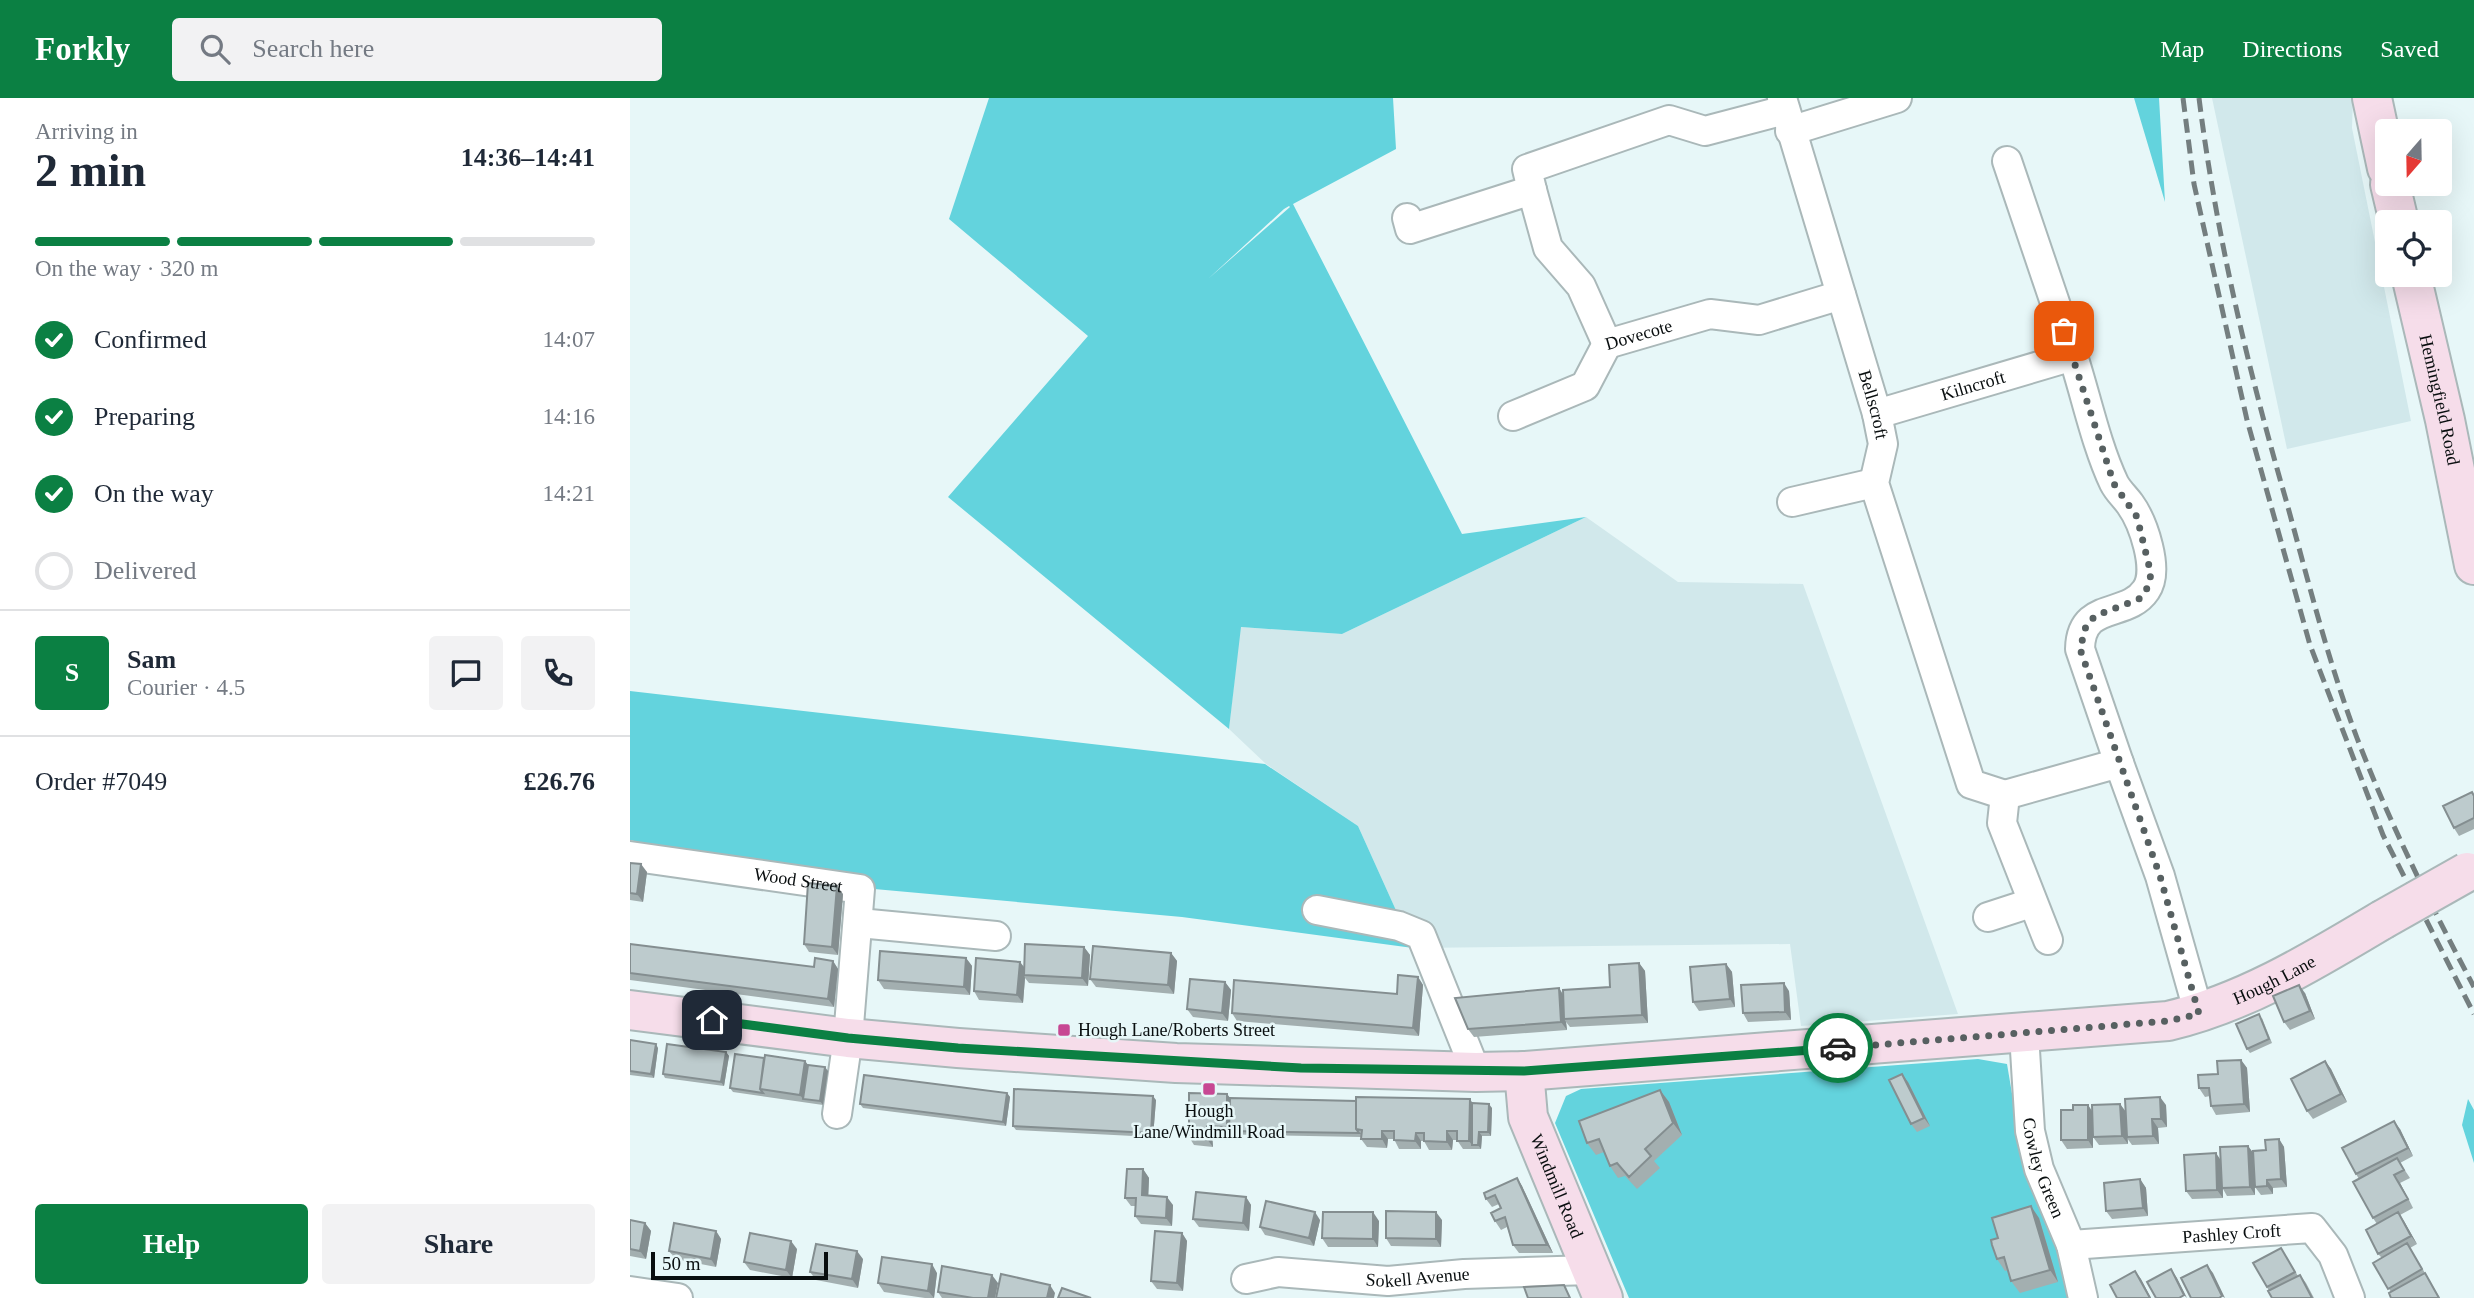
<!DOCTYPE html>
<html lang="en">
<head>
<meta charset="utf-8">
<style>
	:root { --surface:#fff; --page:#f2f2f3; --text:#1f2937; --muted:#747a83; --line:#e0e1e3; --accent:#0b8043 }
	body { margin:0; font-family:Georgia,serif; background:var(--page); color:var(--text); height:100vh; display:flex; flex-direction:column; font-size:26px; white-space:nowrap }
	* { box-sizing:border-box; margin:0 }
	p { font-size:23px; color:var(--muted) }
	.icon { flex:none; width:38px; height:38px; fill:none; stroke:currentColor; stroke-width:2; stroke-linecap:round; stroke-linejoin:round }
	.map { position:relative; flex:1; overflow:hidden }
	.panel { display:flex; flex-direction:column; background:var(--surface); width:630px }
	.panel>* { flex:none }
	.needle { width:46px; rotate:200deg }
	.buttons { position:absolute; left:1745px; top:21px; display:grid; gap:14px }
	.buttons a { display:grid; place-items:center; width:77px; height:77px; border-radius:7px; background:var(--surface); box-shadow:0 7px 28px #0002; font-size:35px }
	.scale { position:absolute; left:21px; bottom:18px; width:177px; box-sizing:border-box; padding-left:7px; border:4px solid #090e0f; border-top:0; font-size:19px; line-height:24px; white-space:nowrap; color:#090e0f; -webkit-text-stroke:5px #e7f7f8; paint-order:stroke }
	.pin { position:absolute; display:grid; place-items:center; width:60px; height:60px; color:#fff; margin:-30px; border-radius:14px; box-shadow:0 4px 10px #0006 }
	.courier { position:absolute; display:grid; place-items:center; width:70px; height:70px; margin:-35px; border:5px solid #0b8043; border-radius:50%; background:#fff; color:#222; box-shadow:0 2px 9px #0007 }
	.head em { font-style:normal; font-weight:700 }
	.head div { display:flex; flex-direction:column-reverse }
	.head { display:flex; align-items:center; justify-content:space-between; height:119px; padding:0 35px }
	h1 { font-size:46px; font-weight:700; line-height:52px }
	.bar { display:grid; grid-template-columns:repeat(4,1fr); gap:10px 7px; align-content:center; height:84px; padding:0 35px }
	.bar i { height:9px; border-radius:5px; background:var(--line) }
	.bar .selected { background:var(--accent) }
	.bar p { grid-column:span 4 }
	.line { display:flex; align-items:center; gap:18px; padding:0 35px; border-top:2px solid var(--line) }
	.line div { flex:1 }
	.round { display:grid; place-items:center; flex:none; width:74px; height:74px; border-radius:7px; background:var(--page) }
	ol { padding:0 35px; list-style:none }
	li { display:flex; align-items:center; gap:21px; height:77px }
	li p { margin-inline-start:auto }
	li .icon { padding:7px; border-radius:50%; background:var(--accent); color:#fff; stroke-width:4 }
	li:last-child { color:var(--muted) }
	li i { width:38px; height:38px; border:4px solid var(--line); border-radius:50% }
	.action { display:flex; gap:14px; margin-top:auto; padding:14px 35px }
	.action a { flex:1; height:80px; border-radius:7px; background:var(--accent); color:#fff; font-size:28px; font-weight:700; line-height:80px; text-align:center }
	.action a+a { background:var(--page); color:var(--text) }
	header { display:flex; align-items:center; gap:42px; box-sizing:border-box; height:98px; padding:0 35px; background:var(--accent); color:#fff }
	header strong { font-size:33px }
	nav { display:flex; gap:38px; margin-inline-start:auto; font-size:24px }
	.search { width:490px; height:63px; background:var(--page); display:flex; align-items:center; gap:18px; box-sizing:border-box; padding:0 24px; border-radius:7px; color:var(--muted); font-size:26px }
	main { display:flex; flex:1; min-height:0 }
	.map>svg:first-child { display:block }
</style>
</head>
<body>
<header>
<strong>Forkly</strong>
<div class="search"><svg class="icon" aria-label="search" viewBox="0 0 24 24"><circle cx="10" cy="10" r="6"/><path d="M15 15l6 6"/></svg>Search here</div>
<nav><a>Map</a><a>Directions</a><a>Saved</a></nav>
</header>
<main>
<section class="panel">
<div class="head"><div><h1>2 min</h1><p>Arriving in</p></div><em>14:36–14:41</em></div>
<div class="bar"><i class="selected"></i><i class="selected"></i><i class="selected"></i><i></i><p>On the way · 320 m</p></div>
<ol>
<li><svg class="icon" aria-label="check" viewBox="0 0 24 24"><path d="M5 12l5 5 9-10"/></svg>Confirmed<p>14:07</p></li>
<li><svg class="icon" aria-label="check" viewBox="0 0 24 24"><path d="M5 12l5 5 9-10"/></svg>Preparing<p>14:16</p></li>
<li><svg class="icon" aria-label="check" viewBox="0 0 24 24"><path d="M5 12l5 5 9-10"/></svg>On the way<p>14:21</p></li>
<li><i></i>Delivered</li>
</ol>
<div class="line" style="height:126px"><b class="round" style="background:var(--accent);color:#fff">S</b><div><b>Sam</b><p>Courier · 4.5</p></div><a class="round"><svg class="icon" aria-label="chat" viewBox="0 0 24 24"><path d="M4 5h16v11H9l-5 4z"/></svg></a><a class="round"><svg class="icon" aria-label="phone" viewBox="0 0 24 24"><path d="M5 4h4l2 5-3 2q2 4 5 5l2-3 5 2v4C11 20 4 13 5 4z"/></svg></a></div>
<div class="line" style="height:91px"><div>Order #7049</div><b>£26.76</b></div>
<div class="action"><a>Help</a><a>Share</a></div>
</section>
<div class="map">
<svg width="1844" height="1200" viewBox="0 0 1844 1200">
	<rect width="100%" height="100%" fill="#e7f7f8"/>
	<path fill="#d1e8eb" d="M1582,0h141l-1,30 59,293 -124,28z
		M956,419l92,65 125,2 155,430 -157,12 -11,-82 -377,4 -55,-122 -92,-62 -37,-35 11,-102 102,7z"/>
	<path fill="#63d3dd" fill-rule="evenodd" d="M359,0h404l3,51 -103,55 169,330 124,-17 -244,117 -101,-7 -12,102 -281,-232 140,-161 -139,-117zM659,108l1,1 -82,72 76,-70z
		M1504,0h25l6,104z
		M0,593l635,73 93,62 55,122 -231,-31 -374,-34 -178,-43z
		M1348,961l29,5 19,113 32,68 13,53h-442l-74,-175 11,-27 15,-7z
		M1838,1001l6,11v53l-12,-38z"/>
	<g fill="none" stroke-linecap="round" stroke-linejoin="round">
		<g stroke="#aab8b9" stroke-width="32">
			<g id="street">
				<path id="s1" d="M1152,0l95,316 6,30 -9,39 97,301 34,11"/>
				<path d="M1160,33l107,-33"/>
				<path d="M902,92l-5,-21 142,-49 36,11 80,-21"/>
				<path d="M777,120l3,11 122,-39 16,58 33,38 26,58"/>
				<path id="s2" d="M977,246l103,-30 49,6 82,-25"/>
				<path d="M1443,258c13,40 23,89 41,127 4,8 11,14 16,21 13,18 30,66 16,86 -19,29 -65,10 -66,59l39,114"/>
				<path id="s3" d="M1247,316l196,-58 -66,-195"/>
				<path d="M883,318l72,-30 22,-42"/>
				<path d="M1162,404l82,-19"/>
				<path d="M1375,697l114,-32 41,113 39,138"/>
				<path d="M1375,697l-3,28 46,117"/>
				<path id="s4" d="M0,758l230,33 -12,149 -11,76"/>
				<path d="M687,812l82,16 22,9 55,137"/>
				<path d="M1358,819l43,-14"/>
				<path d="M229,825l137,13"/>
				<path id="s5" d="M1394,936l6,97 9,38 32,76 12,53"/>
				<path id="s6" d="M1441,1147l241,-17 21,27 17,43"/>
				<path id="s7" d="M616,1181l32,-7 110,9 76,-7 127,-4"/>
				<path d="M0,1193l48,7"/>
			</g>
		</g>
		<g stroke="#aab8b9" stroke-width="42">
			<g id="secondary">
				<path d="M1742,0l15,70"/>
				<path d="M1760,86l9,38"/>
				<path id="s8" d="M1781,177l34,145 29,145"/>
				<path id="s9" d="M0,912l218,28 110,10 218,15 300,9 48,-1 644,-50c77,-18 147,-61 214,-101"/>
				<path id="s10" d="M894,973l4,46 75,181"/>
			</g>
		</g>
		<use href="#street" stroke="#fff" stroke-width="28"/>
		<use href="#secondary" stroke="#f6ddea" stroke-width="38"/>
		<path stroke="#747e7f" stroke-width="5" stroke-dasharray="14 7" stroke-linecap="butt" d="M1553,0l11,86 53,236 63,225 73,190 91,179
			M1569,0c17,136 49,271 87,402 22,80 42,161 71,238 33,86 74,168 117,249"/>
		<g stroke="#aab8b9" stroke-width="42" stroke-linecap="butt">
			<path id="secondary-bridge" d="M1752,822l85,-48"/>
		</g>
		<use href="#secondary-bridge" stroke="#f6ddea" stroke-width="38"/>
	</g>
	<path fill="#a3afb0" d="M1844,697v34l-15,7 -5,-8z
		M0,765l17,9 -4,30 -13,-2z
		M213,796l-5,61 -29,-3 -5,-8z
		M0,846l184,23 19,-6 5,8 -4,38 -204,-27z
		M454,849l6,8 -2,31 -59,-3 -4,-5 -2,25 -44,-3 -5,-9 46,-29 4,5z
		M541,855l6,8 -3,33 -78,-7 -6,-8z
		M336,860l6,8 -2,29 -86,-6 -6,-9z
		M1009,865l6,8 3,52 -78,4 -4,-5 1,8 -93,7 -6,-8 91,-41 4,6 47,-7z
		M1096,866l6,8 3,35 -36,4 -6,-9z
		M788,879l5,8 -4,51 -182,-15 -5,-8 165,-19z
		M595,884l6,8 -3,31 -35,-4 -6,-8z
		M1159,893l2,29 -43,2 -5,-9z
		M1675,895l10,26 -25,11 -6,-8z
		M1632,920l10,25 -22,10 -3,-4z
		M0,942l28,8 -4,30 -24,-3z
		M96,954l3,4 -5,30 -59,-8 -2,-4z
		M134,960l41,3 3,4 20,6 -5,34 -90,-13 -3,-4z
		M1611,962l6,8 3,44 -34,3 -5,-9 -1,-10 -5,1 -6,-9 19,-14z
		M1695,963l6,8 16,33 -34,17 -6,-8z
		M1278,984l22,44 -13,6 -6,-8z
		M1030,992l9,12 13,33 -28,26 6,7 -23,21 -12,-13 -7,2 -8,-12 -6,-14 -8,3 -9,-12z
		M377,995l3,4 -4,29 -143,-18 -3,-4z
		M597,996l3,4 242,5 20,5 -1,28h-9l-1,13h-18l-6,-9h-4l-1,10h-23l-5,-9h-3v8h-22l-5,-10h-6l-1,9 -20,-1 -6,-8v-2l-149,-3 1,13 -19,-2 -5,-8z
		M526,1002l-3,37 -137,-7 -3,-4z
		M1490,1006l5,7 41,-6 1,22 -9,1 1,16 -27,1 -5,-7 1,6 -29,1 -6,-8v11l-26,1 -6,-9 12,-30 15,-5 4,6z
		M1770,1031l13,27 -13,7 10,15 -10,5 13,25 -13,7 17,29 -7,4 30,50h-49v-6l-18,-29 9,-5 -4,-4 -1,-30 -4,-6 -14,-39 -3,-5z
		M1649,1041l5,8 3,40 -14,1v6l-12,1 -6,-8 -1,-18 1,26 -28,1 -4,-7v9l-31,1 -6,-8 35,-31 27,-14 5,7 13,-3z
		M513,1071l6,9 -1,18 25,9 -1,21 -31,-2 -6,-8v-10h-4l-6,-8z
		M887,1080l5,8 31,67h-34l-6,-8 -6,-18 -6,3 -6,-9 6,-13 -2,-4 -7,3 -6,-8z
		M1510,1081l6,9 2,28 -36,3 -6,-8z
		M616,1099l5,8 -2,26 -50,-4 -6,-8z
		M1409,1120l19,64 -38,11 -9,-12 -3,-11 -3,1 -8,-12 1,-21z
		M0,1122l15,3 6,8 -5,28 -16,-3z
		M690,1122l-6,26 -49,-11 -5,-8z
		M812,1122l-1,27 -50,-1 -5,-8z
		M749,1123l-1,26h-50l-6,-9z
		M86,1133l5,8 -5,28 -41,-8 -6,-8z
		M552,1135l5,8 -4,50 -26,-2 -6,-8z
		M1651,1150l17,28 2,-1 6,8 8,15h-42l-5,-11z
		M167,1151l-5,29 -42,-8 -6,-8z
		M233,1161l-5,29 -42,-8 -6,-8z
		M307,1175l-3,25h-9l-41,-6 -6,-9z
		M368,1185l-3,15h-53l-4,-6z"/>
	<path fill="#848e90" d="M11,766l6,8 -4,30 -6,-8z
		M207,788l6,8 -5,61 -6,-8z
		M454,849l6,8 -2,31 -6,-8z
		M541,855l6,8 -3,33 -6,-9z
		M336,860l6,8 -2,29 -6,-8z
		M203,863l5,8 -4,38 -6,-8z
		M390,864l6,8 -2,5 1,3 -2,25 -6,-8z
		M1009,865l6,8 3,52 -6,-8z
		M1096,866l6,8 3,35 -5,-8z
		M788,879l5,8 -4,51 -6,-8z
		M595,884l6,8 -3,31 -6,-8z
		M1154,885l5,8 2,29 -6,-8z
		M1669,887l6,8 10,26 -5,-8z
		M929,890l5,9v22l2,3 1,8 -6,-8z
		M26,946l2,4 -4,30 -3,-4z
		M96,954l3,4 -5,30 -3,-4z
		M1611,962l6,8 3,44 -6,-8z
		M175,963l6,8 -8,30 -3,-4z
		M1695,963l6,8 16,33 -6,-8z
		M195,969l3,4 -5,34 -3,-4z
		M1272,976l6,8 22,44 -6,-8z
		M1030,992l9,12 13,33 -9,-12z
		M377,995l3,4 -4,29 -3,-4z
		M597,996l6,8 -4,29 -2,-4z
		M523,998l3,4 -3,37 -2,-4z
		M1530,999l6,8 1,22 -6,-8z
		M840,1001l5,8 -3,38 -3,-4z
		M859,1006l3,4 -1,28 -3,-4z
		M1490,1006l6,8 2,32 -6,-8z
		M1458,1007l5,8v35l-5,-8z
		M1522,1021l6,9 1,16 -6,-8z
		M1764,1023l6,8 13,27 -5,-8z
		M577,1028l5,8 1,13 -6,-8z
		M752,1033l6,8 -1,9 -5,-9z
		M817,1033l6,9 -1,10 -5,-8z
		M849,1034l3,4 -1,13 -3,-4z
		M786,1035l5,8v8l-6,-8z
		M1649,1041l5,8 3,40 -6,-8z
		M1618,1048l6,8 1,41 -5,-8z
		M1586,1055l6,9 1,36 -6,-8z
		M513,1071l6,9 -1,26 -6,-9z
		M1764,1077l6,8 13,25 -5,-9z
		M887,1080l5,8 31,67 -6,-8z
		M1510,1081l6,9 2,28 -5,-8z
		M1637,1082l6,8v6l-6,-8z
		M537,1099l6,8 -1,21 -6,-8z
		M616,1099l5,8 -2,26 -6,-8z
		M1401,1108l8,12 19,64 -8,-12z
		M685,1114l5,8 -6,26 -5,-8z
		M743,1114l6,9 -1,26 -5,-8z
		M806,1114l6,8 -1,27 -5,-8z
		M1768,1114l6,9 13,23 -6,-8z
		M15,1125l6,8 -5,28 -6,-8z
		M86,1133l5,8 -5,28 -5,-8z
		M552,1135l5,8 -4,50 -6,-8z
		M161,1143l6,8 -5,29 -6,-8z
		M227,1153l6,8 -5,29 -6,-9z
		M302,1166l5,9 -3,25 -6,-7z
		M1577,1167l6,8 12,25 -3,-2z
		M1541,1171l6,9 10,20 -3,-3z
		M1505,1173l6,8 10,19h-1z
		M362,1177l6,8 -3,15h-7z
		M420,1187l5,8 -1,5h-7z"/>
	<path fill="#bdcbcd" stroke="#848e90" stroke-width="2" d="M1842,694l2,4v22l-20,10 -11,-22z
		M0,765l11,1 -4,30 -7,-1z
		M178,785l29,3 -5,61 -28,-3z
		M0,846l184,23 1,-9 18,3 -5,38 -198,-26z
		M395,846l59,3 -2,31 -58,-3z
		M463,848l78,7 -3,32 -78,-6z
		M250,853l86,7 -2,29 -86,-7z
		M346,860l44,4 -3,33 -43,-4z
		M1009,865l3,52 -78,4 -1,-29 47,-3 -1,-22z
		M1096,866l4,35 -37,3 -3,-35z
		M768,877l20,2 -5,51 -181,-15 2,-33 163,14z
		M560,881l35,3 -3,31 -35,-4z
		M1154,885l1,29 -42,1 -2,-28z
		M1669,887l11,26 -26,11 -11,-26z
		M929,890l2,34 -93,7 -13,-31z
		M1629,916l10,25 -22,10 -11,-25z
		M0,942l26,4 -5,30 -21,-3z
		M37,946l59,8 -5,30 -58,-8z
		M105,956l29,4 -4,31 3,4 -33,-5z
		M135,957l40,6 -5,34 -40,-6z
		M1611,962l3,44 -33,2 -2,-18h-10l-1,-13 20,-1 -1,-13z
		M1695,963l16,33 -34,17 -16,-32z
		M178,967l17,2 -5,34 -17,-2z
		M1272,976l22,44 -13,6 -22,-44z
		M234,977l143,18 -4,29 -143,-18z
		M384,991l139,7 -2,37 -138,-7z
		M1030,992l13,33 -28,26 6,7 -22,21 -12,-14 -7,3 -11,-27 -12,4 -8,-22z
		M559,995l38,1v33l-20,-1v13l-18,-2z
		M726,999l114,2 -1,42h-12v-10h-10v11l-23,-1v-8h-8l-1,8 -21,-1v-9h-12v8h-21l1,-9 -6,-1z
		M1530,999l1,22h-9l1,17 -26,1 -2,-38z
		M600,1000l126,3v28l3,4 -130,-2z
		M842,1005l17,1 -1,28h-9l-1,13h-6z
		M1490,1006l2,32 -29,1 -1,-32z
		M1443,1007h15v35h-27v-30h12z
		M1764,1023l14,27 -52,26 -14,-26z
		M1649,1041l2,40 -14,1v6l-12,1 -2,-36 13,-1 -1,-10z
		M1618,1048l2,41 -28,1 -2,-41z
		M1586,1055l1,37 -31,1 -2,-36z
		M1767,1060l7,12 -10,5 14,24 -35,19 -20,-36z
		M497,1071h16l-1,26 25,2 -1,21 -31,-2 1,-18h-11z
		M887,1080l30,67h-34l-8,-28 -10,4 -4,-8 10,-5 -6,-13 -9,4 -2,-6z
		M1510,1081l3,29 -37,3 -2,-28z
		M566,1094l50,5 -3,26 -50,-4z
		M636,1103l49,11 -6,26 -49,-11z
		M1401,1108l19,64 -39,11 -7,-24 -7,2 -5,-14 -1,-5 7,-2 -6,-20z
		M756,1113l50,1v27l-50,-1z
		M693,1114h50v27l-51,-1z
		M1768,1114l13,24 -33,18 -12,-24z
		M0,1122l15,3 -5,28 -10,-2z
		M44,1125l42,8 -5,28 -42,-8z
		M525,1133l27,2 -5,50 -26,-2z
		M120,1135l41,8 -5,29 -42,-8z
		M1777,1145l15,26 -34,20 -15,-26z
		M186,1146l41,7 -5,28 -42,-7z
		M1651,1150l14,24 -28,15 -14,-24z
		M252,1159l50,7 -4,27 -50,-8z
		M1577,1167l15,31 -3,2h-28l-10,-20z
		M312,1168l50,9 -4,23h-15l-35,-6z
		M1541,1171l13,26 -5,3h-23l-9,-16z
		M1505,1173l15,27h-33l-7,-13z
		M1795,1175l14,25h-48l-2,-5z
		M371,1176l49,11 -3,13h-51z
		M1670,1177l12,23h-40l-4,-7z
		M934,1187l6,13h-42l-4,-11z
		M432,1190l29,10h-33z"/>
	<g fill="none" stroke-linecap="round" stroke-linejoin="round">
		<path stroke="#576061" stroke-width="7" stroke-dasharray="0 12.6" d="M1208,950l330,-27 31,-7 -39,-138 -80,-227 6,-23 9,-10 44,-17 9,-12 3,-13 -14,-57 -23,-33 -50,-153"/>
		<path stroke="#0b8043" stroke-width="9" d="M82,922l136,18 110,10 343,20 223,3 314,-23"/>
	</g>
	<g fill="#c74793" stroke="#e7f7f8" stroke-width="2.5">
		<rect x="427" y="925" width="14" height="14" rx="3.5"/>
		<rect x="572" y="984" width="14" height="14" rx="3.5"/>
	</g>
	<g text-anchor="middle" stroke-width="5" stroke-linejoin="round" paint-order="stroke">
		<g font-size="18" fill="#090e0f" stroke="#e7f7f8">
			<text dy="6" stroke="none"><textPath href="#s2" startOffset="33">Dovecote</textPath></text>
			<text dy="6" stroke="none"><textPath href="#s3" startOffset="100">Kilncroft</textPath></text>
			<text dy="6" stroke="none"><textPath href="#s8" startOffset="128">Hemingfield Road</textPath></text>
			<text dy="6" stroke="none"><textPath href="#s1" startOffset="320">Bellscroft</textPath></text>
			<text dy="6" stroke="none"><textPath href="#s4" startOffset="170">Wood Street</textPath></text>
			<text dy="6" stroke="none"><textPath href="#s9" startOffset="1657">Hough Lane</textPath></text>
			<text dy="6" stroke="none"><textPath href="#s5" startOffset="136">Cowley Green</textPath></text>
			<text dy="6" stroke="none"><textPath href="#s10" startOffset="121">Windmill Road</textPath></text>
			<text dy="6" stroke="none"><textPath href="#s6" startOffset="161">Pashley Croft</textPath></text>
			<text dy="6" stroke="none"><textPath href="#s7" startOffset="173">Sokell Avenue</textPath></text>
		</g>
		<g font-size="18" fill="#090e0f" stroke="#e7f7f8" text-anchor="start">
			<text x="448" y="938">Hough Lane/Roberts Street</text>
			<text x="579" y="1019" text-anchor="middle">Hough<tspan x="579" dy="21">Lane/Windmill Road</tspan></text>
		</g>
	</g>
</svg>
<div class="buttons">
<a><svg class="needle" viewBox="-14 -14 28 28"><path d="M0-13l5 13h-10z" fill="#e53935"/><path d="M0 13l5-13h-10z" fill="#747a83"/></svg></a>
<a><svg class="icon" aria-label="locate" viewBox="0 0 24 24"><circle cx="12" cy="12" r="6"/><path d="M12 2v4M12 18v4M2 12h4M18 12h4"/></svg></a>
</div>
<div class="scale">50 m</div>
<div class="pin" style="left:1434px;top:233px;background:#ea580c"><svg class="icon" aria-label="bag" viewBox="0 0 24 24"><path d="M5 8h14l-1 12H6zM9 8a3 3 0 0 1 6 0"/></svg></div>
<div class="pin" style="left:82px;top:922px;background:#1f2937"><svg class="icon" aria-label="home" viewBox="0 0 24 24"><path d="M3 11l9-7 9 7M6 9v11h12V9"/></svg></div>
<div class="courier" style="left:1208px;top:950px"><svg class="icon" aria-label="car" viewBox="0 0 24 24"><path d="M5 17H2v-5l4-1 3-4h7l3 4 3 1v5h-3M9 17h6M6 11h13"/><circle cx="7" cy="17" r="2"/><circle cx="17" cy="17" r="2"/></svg></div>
</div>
</main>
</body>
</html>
